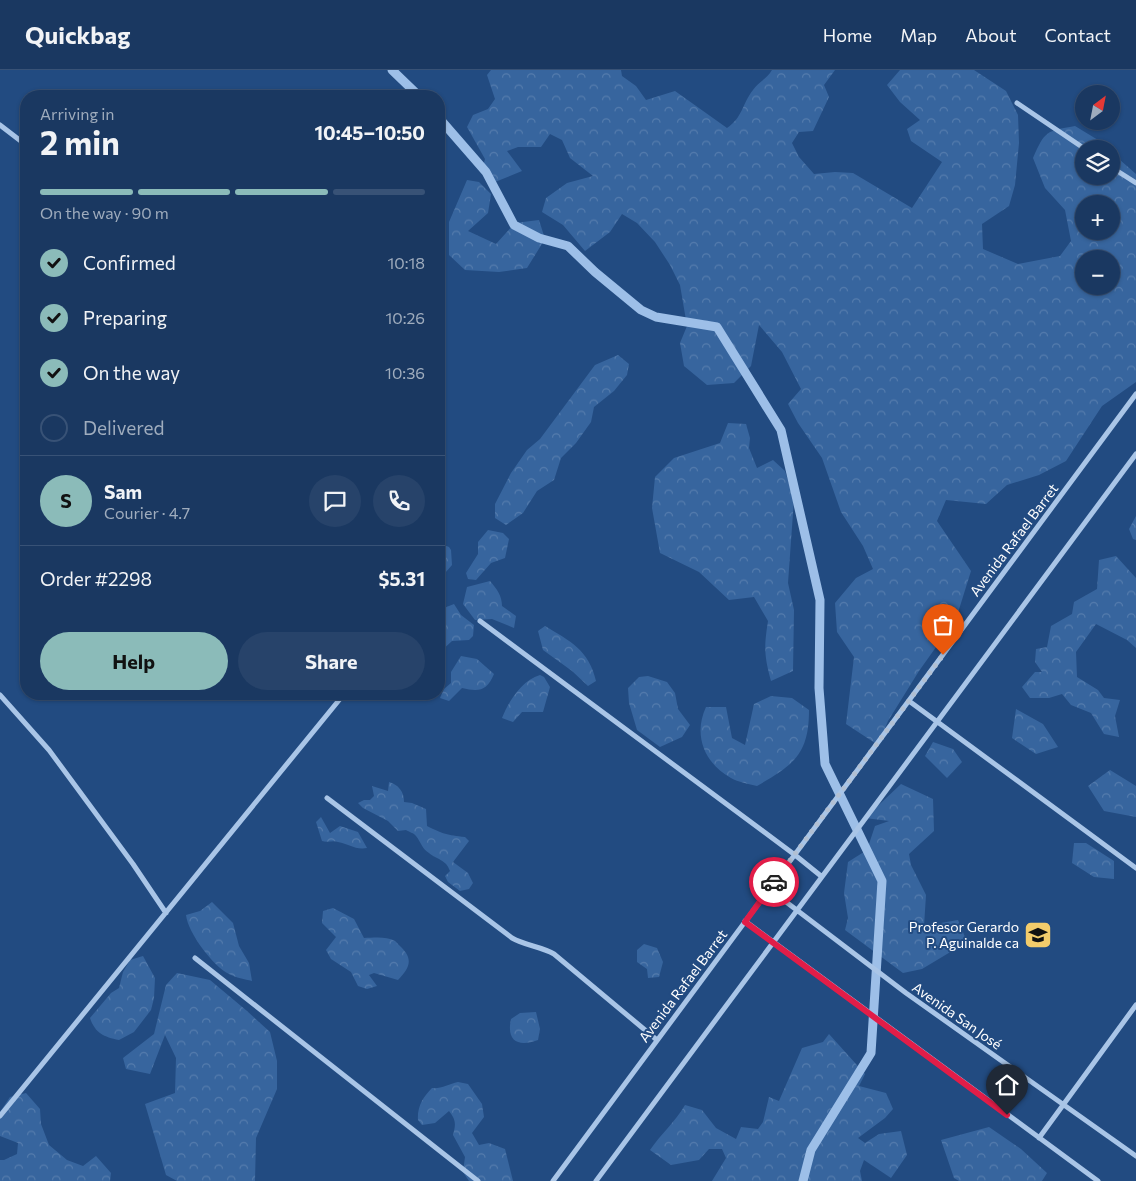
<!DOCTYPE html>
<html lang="en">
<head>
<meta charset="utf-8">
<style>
	:root { --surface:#1a3861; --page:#27436a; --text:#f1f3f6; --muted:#9facbd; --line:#385276; --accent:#8bbbb9 }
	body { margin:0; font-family:Commissioner,sans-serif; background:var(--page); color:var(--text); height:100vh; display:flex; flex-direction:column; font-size:19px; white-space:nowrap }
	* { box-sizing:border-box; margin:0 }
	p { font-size:16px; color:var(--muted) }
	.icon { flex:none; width:28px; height:28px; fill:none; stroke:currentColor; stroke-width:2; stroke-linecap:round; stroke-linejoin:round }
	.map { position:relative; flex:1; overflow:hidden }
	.side { position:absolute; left:20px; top:20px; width:425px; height:610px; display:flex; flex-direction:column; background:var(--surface); border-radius:20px; box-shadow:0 1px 4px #0004,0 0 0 1px var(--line) }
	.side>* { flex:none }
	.needle { width:32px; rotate:32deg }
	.controls { position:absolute; left:1075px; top:15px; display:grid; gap:10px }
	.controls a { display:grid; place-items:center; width:45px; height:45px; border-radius:50%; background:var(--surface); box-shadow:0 1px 4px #0004,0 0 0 1px var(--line); font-size:25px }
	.pin { position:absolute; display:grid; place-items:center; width:42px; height:42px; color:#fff; margin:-51px -21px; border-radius:50% 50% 50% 0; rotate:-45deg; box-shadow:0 0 5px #0007 }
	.pin .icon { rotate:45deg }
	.courier { position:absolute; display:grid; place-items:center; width:50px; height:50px; margin:-25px; border:4px solid #e11d48; border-radius:50%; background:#fff; color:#222; box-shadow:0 1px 6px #0007 }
	.summary em { font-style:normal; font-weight:700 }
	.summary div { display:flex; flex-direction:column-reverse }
	.summary { display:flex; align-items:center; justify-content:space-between; height:85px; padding:0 20px }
	h1 { font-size:32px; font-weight:700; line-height:38px }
	.bar { display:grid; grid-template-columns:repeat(4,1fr); gap:8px 5px; align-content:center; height:60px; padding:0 20px }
	.bar i { height:6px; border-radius:4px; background:var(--line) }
	.bar .selected { background:var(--accent) }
	.bar p { grid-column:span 4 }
	.line { display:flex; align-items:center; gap:12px; padding:0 20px; border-top:1px solid var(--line) }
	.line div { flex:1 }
	.round { display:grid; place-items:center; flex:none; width:52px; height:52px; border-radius:26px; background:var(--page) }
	ol { padding:0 20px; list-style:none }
	li { display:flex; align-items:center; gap:15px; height:55px }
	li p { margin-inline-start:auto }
	li .icon { padding:5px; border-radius:50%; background:var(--accent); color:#111; stroke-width:4 }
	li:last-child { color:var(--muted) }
	li i { width:28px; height:28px; border:2px solid var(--line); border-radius:50% }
	.primary-button { display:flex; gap:10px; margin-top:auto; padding:10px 20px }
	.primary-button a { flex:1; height:58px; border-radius:30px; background:var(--accent); color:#111; font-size:20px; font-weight:700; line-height:58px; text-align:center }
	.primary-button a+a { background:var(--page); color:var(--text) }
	header { display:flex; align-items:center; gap:30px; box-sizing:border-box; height:70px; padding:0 25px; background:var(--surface); border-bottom:1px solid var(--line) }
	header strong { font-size:24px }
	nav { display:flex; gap:28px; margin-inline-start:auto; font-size:18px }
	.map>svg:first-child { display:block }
</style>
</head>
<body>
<header>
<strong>Quickbag</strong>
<nav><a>Home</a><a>Map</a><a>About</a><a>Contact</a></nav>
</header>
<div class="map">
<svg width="1136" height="1111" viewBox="0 0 1136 1111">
	<defs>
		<pattern id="forest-crowns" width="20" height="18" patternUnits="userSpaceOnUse" patternTransform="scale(1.25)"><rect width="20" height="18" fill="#37659e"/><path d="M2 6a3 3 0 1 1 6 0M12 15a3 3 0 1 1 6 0" fill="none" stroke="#557cad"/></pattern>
	</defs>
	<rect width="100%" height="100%" fill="#224b81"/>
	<path fill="url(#forest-crowns)" fill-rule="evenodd" d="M491,0h130l1,6 14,10 10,14 29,-9 52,37c16,-11 15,-24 26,-38 5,-8 14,-11 19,-20h63l-11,15 5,12 -16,34 -14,1 -7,11 7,14 15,17 21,-2 18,1 59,35 30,-46 -31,-21 -4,-12 13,-9 -20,-18 -13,-17 13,-15h74l32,21 12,24 1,28 -4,42 -6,21 -27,18 1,25 35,15 42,-8 11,-15 -6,-31 -20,-22 -12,-30c12,-27 13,-27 42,-32l23,14 10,9h-24v27h27v-24l25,22v208l-34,24 -36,55 -27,14 -32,10 -21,19 -40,-4 -9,21 34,50 -15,48 -37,52 -31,50 -10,24 -32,-21 8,-67 -17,-25 -2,-29 21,-25 17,-9 -10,-23 -22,-34 -19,-54 -24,-35 -10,-19 13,-15 -19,-37 -23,-27 -8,41 -17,17 -27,2 -23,-19 -4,-23 7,-17 -7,-41 -10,-20 -15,-23 -18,-19 -15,-9 -12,18 -25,19 -22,-26 -21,-13 4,-14 21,-15 26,-7 -23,-18 -8,-18 -12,-6 -9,13h-23l-11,4 15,20 -27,11 -13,-12 3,-11 -18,-32 6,-12 15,-6 7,-10 -8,-24zM1084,134h27v27h-27zM1084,189h27v27h-27z
		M467,110l12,2 12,12 -3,19 -20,18 28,13 19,-21 24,-3 6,19 -18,29 -28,4 -34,-2 -16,-15v-33z
		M618,285l11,9 -2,11 -13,16 -20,16 -3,15 -15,21 -15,15 -7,22 -17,11 -14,22 -17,12 -11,-7v-14l16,-31 16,-23 13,-11 55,-74z
		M728,353l18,1 4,14 -1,10 8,20 16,-8 12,11 9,28 -6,84 6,27 -1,61 -22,10c-7,-26 -7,-34 -3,-60l-14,-24 -25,3 -30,-28 -39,-19 -8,-45 3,-31 19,-19 46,-15z
		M1136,446v24l-3,-1 -4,-10z
		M488,460l15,3 6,6 -4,19 -14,5 -15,17 -8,-1 -2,-6 12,-19v-12z
		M439,473l10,4 2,3 1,15 -13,15z
		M1116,486l20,22v70l-9,-8 -31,-16 -20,28 1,25 21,13 6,8 16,2 -5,16 4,21 -15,-3 -13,-21 -20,-8 -9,-11 -13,4h-19l-8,-11 13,-15h7l-7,-10 1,-13 11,-2 4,-21 21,-12 2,-12 23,-13 2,-29z
		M490,511c7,8 12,15 12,25l14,10 -2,12 -22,-9 -17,1 -12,-16 4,-17z
		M454,534l7,11 13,10 -1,11 -4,4 -17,1 -13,12v-43z
		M545,556c25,15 44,24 51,55l-8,5 -16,-15 -29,-21 -5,-19z
		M461,586l16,3 17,15c-7,17 -15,18 -32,14l-13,13 -9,-3 4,-9 7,-6v-11z
		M540,605l4,2 6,10 -7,25h-21l-9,10 -11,-4c7,-17 19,-37 38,-43z
		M648,606l19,6 8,11 3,16 12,16 -8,12 -22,10 -23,-17 -8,-27 -1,-15 11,-11z
		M771,626l21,2 17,12c0,45 -16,55 -52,76 -8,-2 -19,-4 -26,-8 -27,-15 -38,-43 -25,-71h20l6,31 13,7 9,-41z
		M1016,639l27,15 15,23 -22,7 -24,-16z
		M933,672l20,7 9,13 -15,16 -22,-22z
		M1110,700l26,16v31l-32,-6 -16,-25z
		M389,712c10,3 15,10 15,20l8,1 14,6 1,17c16,8 20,9 38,11l4,4 -16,21 15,11 5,10 -4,6 -9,2 -12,-9 -3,-6 5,-5c-4,-12 -13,-11 -21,-18 -7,-4 -8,-11 -13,-17 -2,-3 -7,-4 -10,-6l-8,1 -10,-10 -25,-13 -5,-5 6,-3h6l4,-4 -2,-10 16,5z
		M901,714l32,15 1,32 -25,23 2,11 15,30 -2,31 34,-6 9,22 -45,27 -19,4 -58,-43 3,-12 -4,-25 4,-31 19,-12 8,-24 14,-5 -24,-3z
		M321,747l9,16 10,-7 18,6 9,16c-12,2 -18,-4 -29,-6 -5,-2 -10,1 -16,-1l-6,-19z
		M1074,773h12l28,18v18l-20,-2 -22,-14z
		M212,832l21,21 6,23 10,17 3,18c-7,-2 -16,-3 -23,-7 -16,-8 -41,-41 -43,-59l14,-4z
		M333,838l21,11 10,19c9,0 22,-2 31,3 1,1 5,5 6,6 13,13 8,21 -3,33l-24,-7 -5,2 8,11 -10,3 -9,-3 -7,-14 -20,-13 -5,-9 10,-13 -14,-14 1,-12z
		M644,874l13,4 6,14 -4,15 -11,1 -1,-9 -10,-7v-12z
		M143,886l12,22 -1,20 -3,12 -17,22 -15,8c-15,-3 -24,-7 -29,-22l21,-25 8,-5 4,-16 7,-12z
		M177,903l33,7 37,31 23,21 7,29v28l-21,49 -1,43h-78l-11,-6 -21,-71 30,-11 1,-35 -11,-23 -15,39 -24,-5 -3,-11 31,-24 12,-49z
		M536,942l4,17 -2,11c-19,7 -32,2 -27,-21l9,-6z
		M829,964l36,40 -6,12 27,7 7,16 -8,9 -27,20 7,5 14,-9 22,-3 6,24 -16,23 -27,-18 -4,11 2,10h-150l14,-23 -4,-9h-13l-10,11 -28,5 -21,-15c11,-16 25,-28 35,-45l17,5 14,18 20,11 5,-12 17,2 5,-7 6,-25 10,4 23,-53 21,-6z
		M458,1012l10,2 14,20 2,13 -12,16 7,12 10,-2 16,6 8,32h-44l-6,-9 2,-15 -12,-22c3,-11 3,-15 -4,-24l-14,12 -13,2 -4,-5c-1,-13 5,-23 14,-32 9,1 17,-4 26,-6z
		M26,1023l14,16 1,15 8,21 18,15 16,6 13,-10 15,17 -1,8h-110v-21h4l13,-6 1,-11 -18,-7v-24l10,-15z
		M989,1057l32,22 26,24 -5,8h-83l-5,-3 -13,-38z"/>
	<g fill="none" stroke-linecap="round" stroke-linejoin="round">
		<path stroke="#9dbfe8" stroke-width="9" d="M392,0l27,26
			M439,48l47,54 28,53 25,13 29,8 27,26 46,38 15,7 61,10 64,103 39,170 -1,88 6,76 57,117 -11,172 -60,97 -8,31"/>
		<path stroke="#a9c5e7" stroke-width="5" d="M1017,33l68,46
			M0,55l26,20
			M1111,97l25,16
			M480,551l315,234 26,21
			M0,625l49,55 84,114 33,49
			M909,631l227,167
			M327,728l185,140c14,8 28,8 42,16l103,86
			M769,819l137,104 230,163
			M745,851l353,260
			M195,888l283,223
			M0,1046l344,-422
			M1039,1068l97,-133
			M553,1111l583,-787
			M596,1111l540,-727"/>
	</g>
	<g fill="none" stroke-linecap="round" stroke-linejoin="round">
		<path stroke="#b2c0d3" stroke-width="5" stroke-dasharray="0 9" d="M774,812l169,-227"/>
		<path stroke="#e11d48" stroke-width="6" d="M774,812l-29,40 262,193"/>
	</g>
	<defs>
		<g id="school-square" transform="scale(1.4375)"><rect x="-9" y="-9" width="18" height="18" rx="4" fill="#f3cc6b" stroke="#224b81"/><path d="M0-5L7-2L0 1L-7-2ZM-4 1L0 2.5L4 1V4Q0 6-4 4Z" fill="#111"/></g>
	</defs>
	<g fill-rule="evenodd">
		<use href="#school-square" x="1038" y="865"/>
	</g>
	<g text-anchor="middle" stroke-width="4" stroke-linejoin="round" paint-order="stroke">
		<g font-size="14" fill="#fff" stroke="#224b81">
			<text transform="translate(1014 470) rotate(-53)" y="5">Avenida Rafael Barret</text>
			<text transform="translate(683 916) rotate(-53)" y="5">Avenida Rafael Barret</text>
			<text transform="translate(957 946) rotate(35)" y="5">Avenida San José</text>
		</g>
		<g font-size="14" fill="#fff" stroke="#224b81" text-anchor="end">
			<text x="1019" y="862">Profesor Gerardo<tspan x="1019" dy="16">P. Aguinalde ca</tspan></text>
		</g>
	</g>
</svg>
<div class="controls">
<a><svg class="needle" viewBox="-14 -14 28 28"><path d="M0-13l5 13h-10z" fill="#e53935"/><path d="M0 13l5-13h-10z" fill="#9facbd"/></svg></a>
<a><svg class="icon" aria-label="layers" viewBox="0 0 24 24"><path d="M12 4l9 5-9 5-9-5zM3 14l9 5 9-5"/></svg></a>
<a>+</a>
<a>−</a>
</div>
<div class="pin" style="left:943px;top:585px;background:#ea580c"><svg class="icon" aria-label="bag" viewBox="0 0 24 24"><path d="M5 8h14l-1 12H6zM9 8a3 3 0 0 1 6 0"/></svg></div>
<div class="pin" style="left:1007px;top:1045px;background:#1f2937"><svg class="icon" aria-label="home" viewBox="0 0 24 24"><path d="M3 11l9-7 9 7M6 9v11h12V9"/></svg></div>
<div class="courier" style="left:774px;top:812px"><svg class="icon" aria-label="car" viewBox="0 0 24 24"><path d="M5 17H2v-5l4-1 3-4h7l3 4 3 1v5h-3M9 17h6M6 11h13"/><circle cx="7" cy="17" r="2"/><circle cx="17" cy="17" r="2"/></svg></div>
<section class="side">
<div class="summary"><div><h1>2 min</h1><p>Arriving in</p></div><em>10:45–10:50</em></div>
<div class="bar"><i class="selected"></i><i class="selected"></i><i class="selected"></i><i></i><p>On the way · 90 m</p></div>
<ol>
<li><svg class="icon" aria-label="check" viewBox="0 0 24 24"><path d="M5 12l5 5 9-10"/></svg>Confirmed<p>10:18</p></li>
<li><svg class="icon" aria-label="check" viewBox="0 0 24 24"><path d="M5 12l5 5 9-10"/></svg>Preparing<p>10:26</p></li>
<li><svg class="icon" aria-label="check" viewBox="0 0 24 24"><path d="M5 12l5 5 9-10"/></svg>On the way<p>10:36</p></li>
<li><i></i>Delivered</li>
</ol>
<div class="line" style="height:90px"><b class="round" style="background:var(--accent);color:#111">S</b><div><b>Sam</b><p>Courier · 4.7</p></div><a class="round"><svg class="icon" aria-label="chat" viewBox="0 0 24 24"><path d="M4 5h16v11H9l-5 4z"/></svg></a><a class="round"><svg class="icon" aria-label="phone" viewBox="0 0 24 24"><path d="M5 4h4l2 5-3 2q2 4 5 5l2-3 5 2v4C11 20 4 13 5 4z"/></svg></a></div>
<div class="line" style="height:65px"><div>Order #2298</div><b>$5.31</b></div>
<div class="primary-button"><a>Help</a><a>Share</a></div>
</section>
</div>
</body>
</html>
